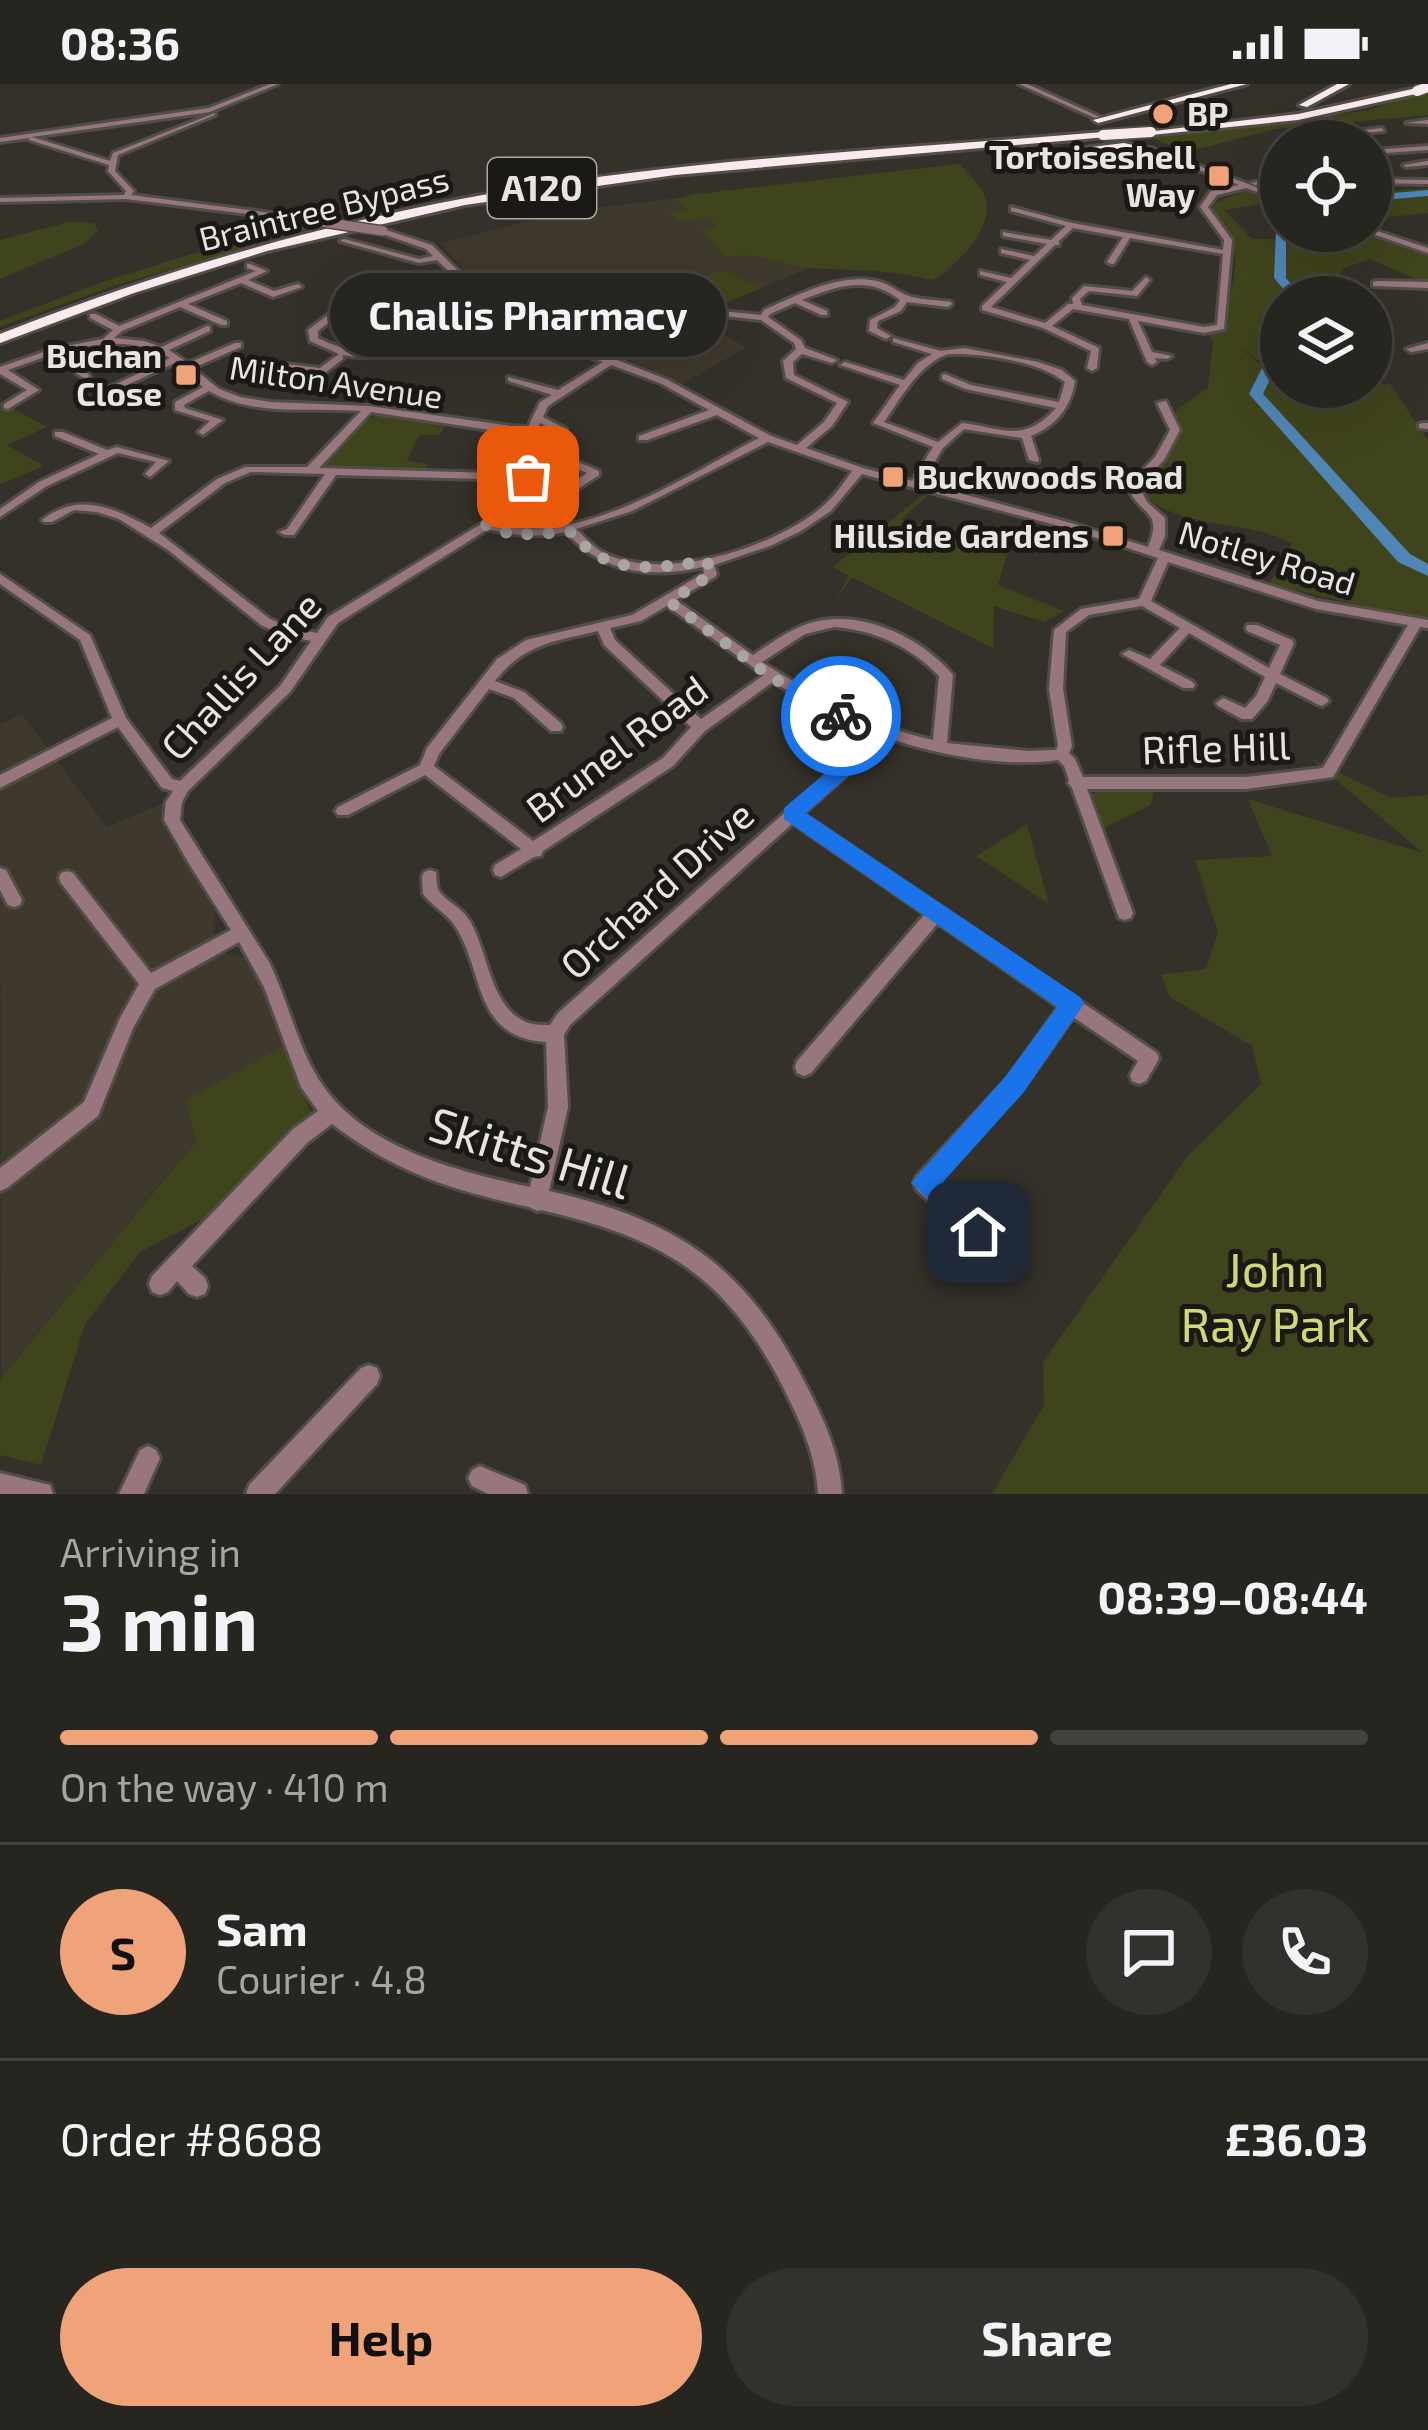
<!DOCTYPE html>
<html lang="en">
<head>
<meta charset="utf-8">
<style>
	:root { --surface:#272520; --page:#33312d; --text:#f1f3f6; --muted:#a4a5a5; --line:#43423e; --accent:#f0a278 }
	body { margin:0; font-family:"Exo 2",sans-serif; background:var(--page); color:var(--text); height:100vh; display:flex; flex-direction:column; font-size:45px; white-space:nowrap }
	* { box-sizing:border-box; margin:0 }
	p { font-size:39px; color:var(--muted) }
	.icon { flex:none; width:66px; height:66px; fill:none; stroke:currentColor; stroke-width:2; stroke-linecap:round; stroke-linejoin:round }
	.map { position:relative; height:1410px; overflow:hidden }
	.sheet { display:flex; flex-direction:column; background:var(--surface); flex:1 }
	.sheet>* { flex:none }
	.controls { position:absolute; left:1260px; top:36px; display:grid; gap:24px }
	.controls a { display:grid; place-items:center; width:132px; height:132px; border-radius:50%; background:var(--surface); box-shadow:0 12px 48px #0002,0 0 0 3px var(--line); font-size:60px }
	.pin { position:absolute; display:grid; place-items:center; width:102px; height:102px; color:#fff; margin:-51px; border-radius:24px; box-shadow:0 6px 18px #0006 }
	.courier { position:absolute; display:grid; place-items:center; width:120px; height:120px; margin:-60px; border:9px solid #1a73e8; border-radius:50%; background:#fff; color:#222; box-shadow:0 3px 15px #0007 }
	.bubble { position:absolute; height:84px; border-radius:42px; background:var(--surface); box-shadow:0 12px 48px #0002,0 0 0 3px var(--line); font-size:39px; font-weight:700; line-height:84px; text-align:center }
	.summary em { font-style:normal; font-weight:700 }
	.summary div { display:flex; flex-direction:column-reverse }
	.summary { display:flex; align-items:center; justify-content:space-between; height:204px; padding:0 60px }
	h1 { font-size:78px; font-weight:700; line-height:90px }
	.bar { display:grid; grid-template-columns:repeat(4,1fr); gap:18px 12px; align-content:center; height:144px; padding:0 60px }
	.bar i { height:15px; border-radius:9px; background:var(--line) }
	.bar .active { background:var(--accent) }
	.bar p { grid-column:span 4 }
	.line { display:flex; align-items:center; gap:30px; padding:0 60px; border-top:3px solid var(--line) }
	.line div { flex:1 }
	.round { display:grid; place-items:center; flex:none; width:126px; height:126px; border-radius:63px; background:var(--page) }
	.cta { display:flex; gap:24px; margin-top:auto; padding:24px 60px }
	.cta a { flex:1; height:138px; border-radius:72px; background:var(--accent); color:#111; font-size:48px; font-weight:700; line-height:138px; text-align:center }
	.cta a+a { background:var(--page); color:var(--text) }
	.status { display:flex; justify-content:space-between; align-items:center; height:84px; padding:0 60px; background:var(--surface); direction:ltr }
	.status svg { height:33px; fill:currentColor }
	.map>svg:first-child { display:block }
</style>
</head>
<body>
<div class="status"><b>08:36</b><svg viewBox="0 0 49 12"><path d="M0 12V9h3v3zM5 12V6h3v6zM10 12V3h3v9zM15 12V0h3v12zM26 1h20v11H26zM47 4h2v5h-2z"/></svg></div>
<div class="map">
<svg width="1428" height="1410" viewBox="0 0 1428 1410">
	<rect width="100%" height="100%" fill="#34312a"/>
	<path fill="#3f382c" d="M960,80l27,35 -16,48 -23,24 -15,9 -31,-8 -90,-5 -121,49 55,31 -63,37 -92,-42 -70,-18 -31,-25 -50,-56 129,-32z
		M22,630l85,113 57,-24 1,27 51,83 -3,18 13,23 17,2 25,42 15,48 -96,54 9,40 -195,237 -1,-653z"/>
	<path fill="#40441c" d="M1428,5v26l-152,14 -90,23 -42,-17 223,-24z
		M960,80c7,9 20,20 24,30 14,33 -28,71 -51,86 -41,-10 -82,-10 -124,-12 -32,-1 -46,-18 -82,-11l-26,-27 17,-3 -9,-9 -29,4 -11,-10 17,-3 -10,-10 19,-5z
		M1428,104v25l-57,6v-27z
		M1249,106l32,11 -57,9 28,29h24l2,39 8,11 7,-1 -7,-11 1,-46h70l71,24v29l-59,-25 -27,10 -7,22 7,6h-61v44l-7,2 -6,24 -36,-25 35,27 -13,25 148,164 26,15v48l-159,-37 23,-41c-49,-25 -111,-12 -152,-51l35,-47 1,-35 32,-22 5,-46 -7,-10 13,-2c9,-24 24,-71 11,-94 -7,-14 -18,-15 -19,-32z
		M69,138l25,1 4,8 -14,13 -84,35v-39z
		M295,138l26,4 -202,58 -119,43v-6l105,-40z
		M725,187l37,17 -60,24 -55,-13 6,-13z
		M555,191l67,18 -1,3c-20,11 -35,8 -54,19l3,3 -10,7 12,7c-23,7 -47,-6 -65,-19z
		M1273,285l8,1v17l109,-3 38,56v129l-22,-12 -150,-163z
		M0,318l47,25 -40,18 37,21 -44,18z
		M377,330l68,13 -6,8h-20l-12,26 21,3 -4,9 -105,-5 26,-31z
		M924,410l4,1 -27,25 107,30 -10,35 66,26 -20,11 -50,-16 -1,42 -141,-71 -17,24 14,-25 -16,-9z
		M1310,674l81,40 37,-3v699h-436l52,-89 -1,-43 144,-205 74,-73 -9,-38 -82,-49 -9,-22 45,-6 12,-37 -23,-72 77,-4 -24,-57 175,54z
		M1098,705l56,1 -3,15 -49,24 -11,-32z
		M1027,740l22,80 -73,-48z
		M283,962l29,69 -82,90 -90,47 -55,72 -44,141 -41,-10v-76l196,-238 -10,-41z"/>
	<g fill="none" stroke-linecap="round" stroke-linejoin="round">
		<path fill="#4f86b6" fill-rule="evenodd" d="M1428,106v6l-57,5v-6z
			M1281,143v4h5v47l16,19h-12l-16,-19 2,-48z
			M1281,254v18l-18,38 147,160 18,10v12l-30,-14 -149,-168 26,-52z"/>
		<g stroke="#514e47" stroke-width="6">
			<path id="minor" d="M270,0h8l-68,28 -178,25 78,24 3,-8 102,-40v2l-97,40 -3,16 19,20 -3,4 171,22 3,4 -179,-22 -126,3v-4l124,-3 2,-4 -18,-20 1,-6 -80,-25v-2l-29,4v-4l209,-30z
				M1019,0h8l73,33 -5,1z
				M1428,36v4l-22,-1z
				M1382,44l2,3 -59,6 -3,-2z
				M1428,62v4l-57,4v-4z
				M1150,64l131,48v4l-35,-12 -29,7 -9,12 24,33 -8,89 -20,4 -66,-12 14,31 20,4 -5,3 -12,-1 2,4 -5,3 -5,-3 -18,-43 -56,-10 -21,17 47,22 -2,20 -5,3 -5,-3 4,-17 -48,-23 -61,-18v-4l25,-24 -27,-7v-4l31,7 19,-18 -29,-7v-4l33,7 13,-12 -44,-8v-4l48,8 15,-14 -55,-15v-4l61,16 151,27 1,-10 -24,-33 11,-16 28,-6 -91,-34zM1073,144l50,9 -16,25 4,2h3l16,-26 93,16 -6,71 -13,2 -122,-22 -2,-6 9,-8 48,5 13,-16 -4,-3 -14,14 -48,-5 -12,12 1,6h-5l-23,19 -54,-16 64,-62h4v-4z
				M1428,77v4l-22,2 -3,-2z
				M1281,93v4l-26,4 -4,-2z
				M1371,95l57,1v4l-57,-1z
				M383,145l49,16 76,75 101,38 7,-1 1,3 49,19 105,57 26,9 27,-23 13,-19 -51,-25 -3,-17 13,-12 -2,-6 -33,-23 -37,-4 -4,-3 1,-2 40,4 3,-5c34,-15 75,-37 113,-29 13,3 23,13 35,16 12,3 26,3 39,5l1,2 -4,3 -41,-5 -6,9 -23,10 -1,7 14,8 -5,3 -17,-8 1,-11 25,-13 5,-7c-32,-25 -63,-14 -98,0l25,11v4h-6l-26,-12 -25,11 -2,3 33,23 4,8 32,12 -5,3 -30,-9 -9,8 1,13 54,27 -16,24 -26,22 57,20 49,13 21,-34 -60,-24 27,-38 -60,-20 5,-3 59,18 14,-17 14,-9 -39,-12v-4l48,13 23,-3 74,14 24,8 13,11c-4,26 -19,45 -44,55l8,24 -1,2 -9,-2 -7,-22 -58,-9 -21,19 -21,35 149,40 77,24c16,-38 -8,-30 -21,-61l28,-29 15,-27 -13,-27 9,-2 14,29 -16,30 -25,26 8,16 18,16v18l-6,14 159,51 110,19v8l-8,-1 -87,150 -87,12h-159l46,124 -2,5 -6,2 -6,-2 -2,-5 -45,-125 -4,-5 1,-3 -5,-14 -6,-6c-54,8 -128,-6 -178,-25l-19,27 -58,52 354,239 2,6 -13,22 -7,3 -7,-3 -2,-6 8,-14 -65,-44 -51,73 -84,92 65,58 5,-7 7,-3 7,3 3,7 -13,23 -7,4 -7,-4 -81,-73 -3,-7 3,-7 91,-98 51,-71 -121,-84 -127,150 -7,3 -7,-3 -2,-6 2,-6 128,-147 -132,-91 -223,202 -6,10 4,72 -19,84c127,29 195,73 255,190 19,36 36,72 38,113h-24c-2,-39 -17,-71 -34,-105 -58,-114 -121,-151 -243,-179l-4,1 -8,-4c-77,-17 -133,-34 -197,-83l-25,19 -115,123 13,12 3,8 -3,8 -8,3 -8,-3 -12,-13 -9,11 -8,3 -8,-3 -3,-8 3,-8 141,-147 25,-18 -17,-24 -37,-100 -25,-45 -84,47 -22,39 -35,88 -91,72 -7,3v-23l84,-66 36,-84 19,-34 -78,-101 -2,-5 2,-5 6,-2 6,2 78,100 80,-43 -43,-68 -24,-42 2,-18 7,-11 -11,-3 -44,-61 -118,61v-13l112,-57 -32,-78 -80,-56v-10l90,61 36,83 46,61 8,2 100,-95 31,-45 -28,-6 -22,-10 -93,-75 -49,-31 -22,-7 -23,-2 -22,12h-8l-2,-2c37,-29 72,-12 109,8l66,-49 28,-12h62l54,-56c-50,-4 -108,6 -152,-20l-25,14 1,3 38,12 -20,15 -5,-3 12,-11 -35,-11v-8l28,-15 -28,-24 -61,28 -8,-2 64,-31c-36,-21 -73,-15 -112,-5l30,21 2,2 -5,3 -35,-24 -42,15 31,20 -31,19 -4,-1v-4l23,-14 -27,-16v-7l55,-19 48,-9 10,-9 -23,-12v-4h6l23,12 137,-55 -9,-3v-4h3l17,7 -19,9 26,11 24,-7 4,3 -29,10 -32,-14 -53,21 39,17v4h-6l-41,-18 -58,24 -8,7 30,3 17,6 46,-21 3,1v4l-41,19 19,13 47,-20h6v4l-48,21 26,21 21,8 30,5 99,4 142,20 17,1 12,-25 12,-7 -44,-14v-4l50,13 45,-28 -101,-38 -9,-9c-49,16 -97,51 -150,40v4l-18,14 -42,-4 -2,-2 5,-3 34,4 19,-14 -29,-13 -2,-11 42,-32 7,2 -39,31v7c66,34 107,-6 170,-28l-51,-50 -18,3 -79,-22 4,-2 75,20 14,-3 -7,-7 -46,-16zM948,270c34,-1 91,7 117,28l-6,20 -88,-17 -26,-11 -3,1v4l23,10 91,19c-32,36 -53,20 -94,15l-24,19 -54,-20c18,-25 34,-57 64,-68zM611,281l49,18 49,27 -70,26v4h8l70,-25 42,23c-74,38 -177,109 -263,86 27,-25 36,-34 39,-73l52,22 -29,20v4h8l33,-22v-4l-53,-23 20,-19 -23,-12 5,-11zM371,328l119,18 37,3 -4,41 -204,-6zM540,339l14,7 -16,15 -1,-15zM768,358l84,29c-9,13 -18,26 -30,36 -48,41 -159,76 -218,46 -10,-5 -19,-16 -28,-24l56,-18zM251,388l74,2 -38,55 -8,3 6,3h9l42,-60 185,5 -7,14 -28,27 -158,96 -11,16 -25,-5 -22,-9 -111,-86 66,-50zM862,390l201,53 95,31 -19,41 -58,10 -27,21 -5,59 9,57 -2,4 -28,1 -81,-8 6,-68c-32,-39 -94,-67 -143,-52 -21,7 -39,20 -57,32l-77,-55 39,-23 2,-3 -3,-9 56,-19 31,-15 30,-20zM488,445c27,7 51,9 78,3 36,41 85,47 137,35l1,6 -72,42 -106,25 -29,19 -70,89 -7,17 -82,42 -3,4 3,4h10l77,-40 96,74 -26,16 -2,5 2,5 6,2 33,-20 7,-1 2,-5 130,-85 32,-35 68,-49 44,26 51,23 -17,23 -293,259 -8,12c-9,0 -20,0 -28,-5 -34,-19 -34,-72 -54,-102 -7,-11 -24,-18 -29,-27 -3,-5 -2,-13 -3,-19l-6,-2 -6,2 -2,5 1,17c10,13 25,20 34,35 28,48 17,108 89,113l2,65 -18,80c-75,-16 -175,-41 -215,-114 -20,-35 -28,-75 -46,-111l-89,-142 2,-18 6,-11 102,-99 48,-69zM1168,478l148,47 92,16 -85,143 -77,9h-163l-8,-18 -6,-6 3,-7 -9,-57 3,-57 23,-17 53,-9 38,22 -30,31 -21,-9 -7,4 61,34h10l2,-3 -2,-3 -33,-17 29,-32 76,44 -9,19 -11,12 -22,-10 -7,5 2,3 24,13h10l15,-17 9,-19 41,21 5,2 7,-5 -2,-3 -47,-24 14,-31 -2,-3 -35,-15h-10l-1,3 1,3 33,14 -11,23 -118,-67zM667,522l97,69 -63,44 -86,-79 -5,-12 31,-7zM834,543c41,3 77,20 105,49l-6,64c-63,-14 -118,-44 -171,-78l43,-28zM598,547l6,14 87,82 -28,31 -130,83 -99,-75 5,-12 50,-65 25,9 37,33h10l2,-4 -2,-4 -37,-31 -29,-11c28,-37 61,-40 103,-50z
				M1371,145l57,19v5l-64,-22z
				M1376,197l52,1v6l-55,-2v-4z
				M1428,259v6l-17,3 -5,-3z
				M1423,339h5v6l-9,-1v-4z
				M55,348h8l44,18 10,-3 52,14 -19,16 -5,-3 11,-12 -38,-9 -71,33 -47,31v-8l39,-27 60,-28 -44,-18z
				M0,784l6,2 16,30 -2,5 -6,2 -6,-2 -8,-15z
				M369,1281l8,3 3,8 -3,8 -102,110h-29l3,-9 112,-117z
				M148,1362l8,4 4,8 -16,36h-25l21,-44z
				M480,1382l45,19 3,9h-40l-16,-8 -4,-8 4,-8z
				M0,1389l50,12 3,9h-53z"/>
		</g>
		<g stroke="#514e47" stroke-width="6">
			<path id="highway" d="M1231,0h16l-149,39 -5,-3z
				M1337,0h12l-42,23 -8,-2z
				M1417,4l3,5 -122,27 -147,15 -5,-3 152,-18z
				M1103,48l4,5 -432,38 -210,30 -198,46 -133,42 -134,50v-9c150,-59 303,-105 461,-135 212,-40 428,-49 642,-67z
				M1124,59l31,7 -5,3 -74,-4z"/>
		</g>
		<use href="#minor" fill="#97767d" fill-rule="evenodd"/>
		<use href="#highway" fill="#fae9ed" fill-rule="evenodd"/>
		<g stroke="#514e47" stroke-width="12" stroke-linecap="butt">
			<path id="minor-bridge" d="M302,135l81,12"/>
		</g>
		<g stroke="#514e47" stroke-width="14" stroke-linecap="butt">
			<path id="highway-bridge" d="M1417,7l11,-4
				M1103,51l48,-3"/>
		</g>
		<use href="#minor-bridge" stroke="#97767d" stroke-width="9"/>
		<use href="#highway-bridge" stroke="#fae9ed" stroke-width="10"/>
	</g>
	<path fill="#1a73e8" d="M841,625l44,21 -22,33 -57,50 274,184 4,7 -61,89 -80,89 48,50 -13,13 -67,-62 95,-107 51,-69 -273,-188v-11l65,-55 15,-21 -30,-12v-9z"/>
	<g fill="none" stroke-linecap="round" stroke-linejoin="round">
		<path stroke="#a9a6a1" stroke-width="12" stroke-dasharray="0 21.6" d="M528,393l-9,19 -33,29 27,10 59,-3c34,47 86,35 135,29l4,13 -41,28 101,75 70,39"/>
	</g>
	<g fill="#f0a278" stroke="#1b1916" stroke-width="4.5">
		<circle cx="1163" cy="30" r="12"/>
		<rect x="1207" y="80" width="24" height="24" rx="6"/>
		<rect x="174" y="279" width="24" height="24" rx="6"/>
		<rect x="881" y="381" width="24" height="24" rx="6"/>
		<rect x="1101" y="440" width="24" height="24" rx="6"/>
	</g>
	<g text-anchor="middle" stroke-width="10" stroke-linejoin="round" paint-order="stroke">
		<g font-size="33" font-weight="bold" fill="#e8e5e1" stroke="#1b1916" text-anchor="end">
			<text x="1187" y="42" text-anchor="start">BP</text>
			<text x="1195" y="85">Tortoiseshell<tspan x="1195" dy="38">Way</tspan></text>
			<text x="162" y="284">Buchan<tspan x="162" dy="38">Close</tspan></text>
			<text x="917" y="405" text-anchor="start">Buckwoods Road</text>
			<text x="1089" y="464">Hillside Gardens</text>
		</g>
		<g font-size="33" fill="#e8e5e1" stroke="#1b1916">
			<text transform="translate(324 125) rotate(-14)" y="12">Braintree Bypass</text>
			<text transform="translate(336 298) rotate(8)" y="12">Milton Avenue</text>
			<text transform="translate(1267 474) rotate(17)" y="12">Notley Road</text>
		</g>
		<rect fill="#1b1916" stroke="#aaa8a4" stroke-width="3" x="488" y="74" width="108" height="60" rx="9"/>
		<g font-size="36" font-weight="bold" fill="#e8e5e1">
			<text x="542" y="117">A120</text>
		</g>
		<g font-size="39" fill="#e8e5e1" stroke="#1b1916">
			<text transform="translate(241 592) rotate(-47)" y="14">Challis Lane</text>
			<text transform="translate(1216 664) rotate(-2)" y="14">Rifle Hill</text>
			<text transform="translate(617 665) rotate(-37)" y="14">Brunel Road</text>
			<text transform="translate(657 806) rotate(-42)" y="14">Orchard Drive</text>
		</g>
		<g font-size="48" fill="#e8e5e1" stroke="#1b1916">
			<text transform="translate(530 1069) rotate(17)" y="17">Skitts Hill</text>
		</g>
		<g font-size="48" fill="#cfd875" stroke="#1b1916">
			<text x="1275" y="1203">John<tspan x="1275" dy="55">Ray Park</tspan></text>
		</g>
	</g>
</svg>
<div class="controls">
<a><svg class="icon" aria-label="locate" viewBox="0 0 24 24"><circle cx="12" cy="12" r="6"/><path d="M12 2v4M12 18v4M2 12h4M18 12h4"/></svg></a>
<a><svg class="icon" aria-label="layers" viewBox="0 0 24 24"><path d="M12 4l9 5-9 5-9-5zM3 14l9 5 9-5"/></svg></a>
</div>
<div class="pin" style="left:528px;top:393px;background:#ea580c"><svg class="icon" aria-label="bag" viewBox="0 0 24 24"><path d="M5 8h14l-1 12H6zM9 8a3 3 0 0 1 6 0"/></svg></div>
<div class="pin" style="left:978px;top:1148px;background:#1f2937"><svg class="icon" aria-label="home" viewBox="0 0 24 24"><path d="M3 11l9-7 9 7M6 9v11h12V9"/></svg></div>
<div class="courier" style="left:841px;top:632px"><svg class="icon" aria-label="bike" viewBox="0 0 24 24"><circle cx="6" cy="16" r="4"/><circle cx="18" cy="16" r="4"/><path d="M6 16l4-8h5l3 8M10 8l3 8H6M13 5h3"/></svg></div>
<div class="bubble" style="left:330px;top:189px;width:396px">Challis Pharmacy</div>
</div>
<section class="sheet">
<div class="summary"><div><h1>3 min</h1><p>Arriving in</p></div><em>08:39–08:44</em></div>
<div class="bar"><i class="active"></i><i class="active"></i><i class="active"></i><i></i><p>On the way · 410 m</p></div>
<div class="line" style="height:216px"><b class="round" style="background:var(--accent);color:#111">S</b><div><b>Sam</b><p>Courier · 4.8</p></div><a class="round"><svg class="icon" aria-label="chat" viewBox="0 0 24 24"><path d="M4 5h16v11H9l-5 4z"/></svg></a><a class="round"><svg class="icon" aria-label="phone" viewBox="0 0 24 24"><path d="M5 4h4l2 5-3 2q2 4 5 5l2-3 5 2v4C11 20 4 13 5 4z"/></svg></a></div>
<div class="line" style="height:156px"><div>Order #8688</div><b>£36.03</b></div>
<div class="cta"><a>Help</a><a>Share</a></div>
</section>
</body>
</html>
